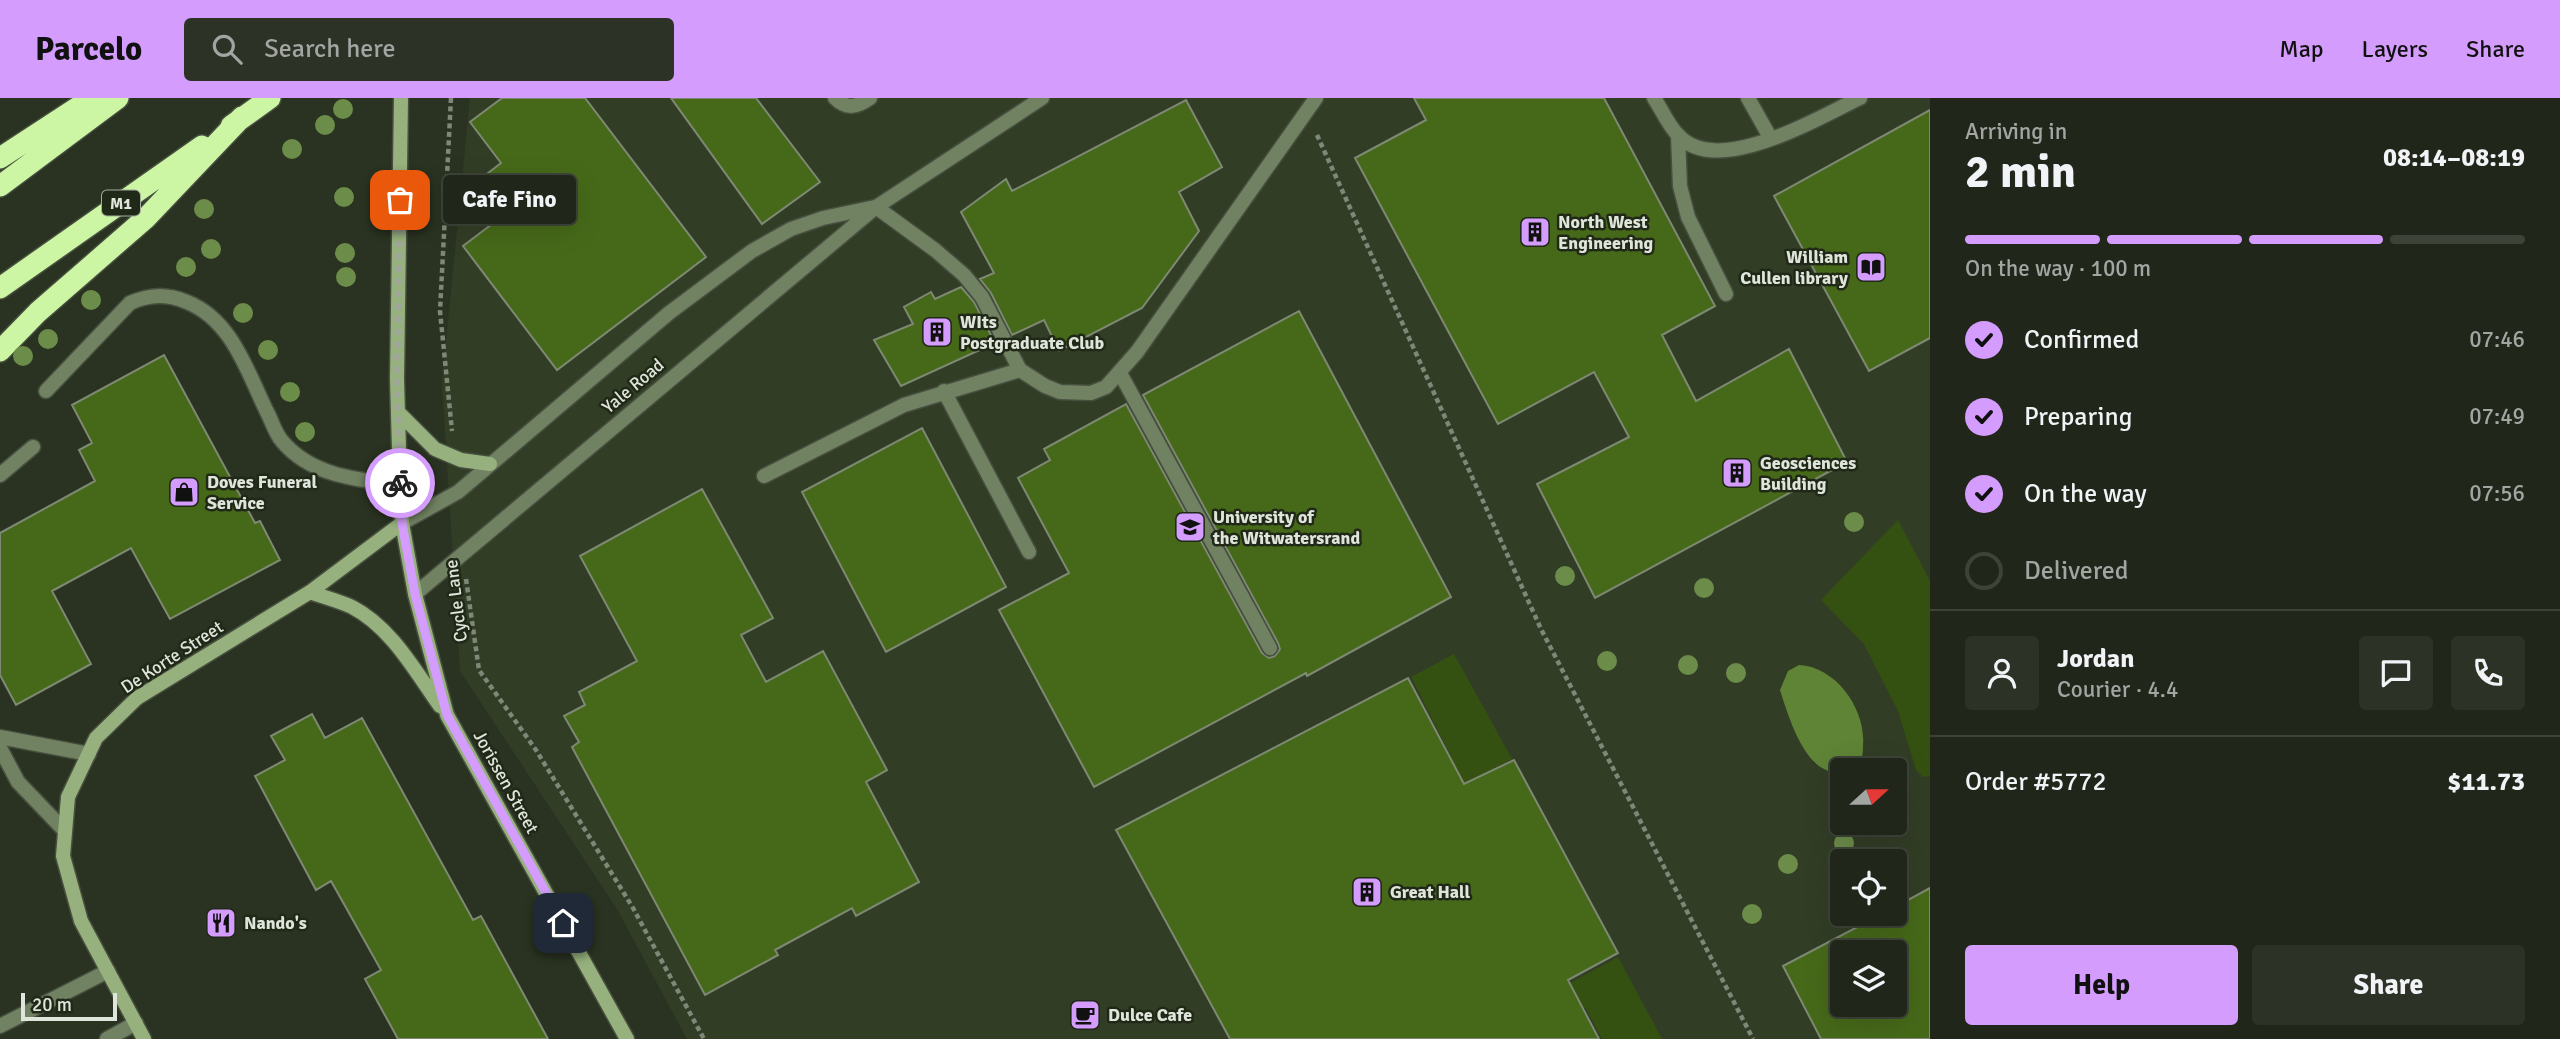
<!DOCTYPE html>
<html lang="en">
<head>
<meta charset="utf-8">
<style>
	:root { --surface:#202619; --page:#2d3226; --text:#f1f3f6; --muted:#a2a5a2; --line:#3d4338; --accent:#d49cfc }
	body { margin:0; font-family:Signika,sans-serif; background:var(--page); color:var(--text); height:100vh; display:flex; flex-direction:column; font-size:26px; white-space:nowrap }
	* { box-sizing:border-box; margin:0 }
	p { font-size:23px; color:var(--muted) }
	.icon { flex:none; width:38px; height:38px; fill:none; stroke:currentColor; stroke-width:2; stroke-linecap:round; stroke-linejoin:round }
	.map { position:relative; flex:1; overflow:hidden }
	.details { display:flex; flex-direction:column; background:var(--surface); width:630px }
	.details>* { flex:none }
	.needle { width:46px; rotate:69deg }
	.controls { position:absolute; left:1830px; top:660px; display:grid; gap:14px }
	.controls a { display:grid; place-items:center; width:77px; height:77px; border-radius:7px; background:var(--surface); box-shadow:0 7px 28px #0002,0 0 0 2px var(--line); font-size:35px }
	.scale { position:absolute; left:21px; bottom:18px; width:96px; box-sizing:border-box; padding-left:7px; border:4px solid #dfe5da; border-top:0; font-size:19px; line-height:24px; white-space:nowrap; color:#dfe5da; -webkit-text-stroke:5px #202918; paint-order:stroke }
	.pin { position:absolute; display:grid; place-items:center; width:60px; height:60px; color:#fff; margin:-30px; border-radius:14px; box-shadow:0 4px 10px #0006 }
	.courier { position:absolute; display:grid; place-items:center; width:70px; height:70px; margin:-35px; border:5px solid #d49cfc; border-radius:50%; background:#fff; color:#222; box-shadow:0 2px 9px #0007 }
	.bubble { position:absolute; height:49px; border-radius:7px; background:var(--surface); box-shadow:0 7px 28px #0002,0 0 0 2px var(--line); font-size:23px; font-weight:800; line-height:49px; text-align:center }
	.headline em { font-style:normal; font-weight:800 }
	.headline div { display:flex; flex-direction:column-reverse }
	.headline { display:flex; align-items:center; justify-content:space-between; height:119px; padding:0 35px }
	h1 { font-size:46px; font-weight:800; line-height:52px }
	.bar { display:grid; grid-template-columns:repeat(4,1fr); gap:10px 7px; align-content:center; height:84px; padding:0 35px }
	.bar i { height:9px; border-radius:5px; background:var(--line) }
	.bar .selected { background:var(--accent) }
	.bar p { grid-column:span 4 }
	.line { display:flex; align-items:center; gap:18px; padding:0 35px; border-top:2px solid var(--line) }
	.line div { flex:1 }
	.round { display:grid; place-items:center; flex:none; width:74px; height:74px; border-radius:7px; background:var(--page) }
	ol { padding:0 35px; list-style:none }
	li { display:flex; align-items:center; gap:21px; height:77px }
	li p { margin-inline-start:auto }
	li .icon { padding:7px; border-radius:50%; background:var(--accent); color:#111; stroke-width:4 }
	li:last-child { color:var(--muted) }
	li i { width:38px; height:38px; border:4px solid var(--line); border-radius:50% }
	.primary-button { display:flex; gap:14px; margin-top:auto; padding:14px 35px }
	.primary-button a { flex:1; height:80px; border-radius:7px; background:var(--accent); color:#111; font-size:28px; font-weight:800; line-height:80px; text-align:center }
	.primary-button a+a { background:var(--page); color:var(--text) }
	header { display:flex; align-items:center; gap:42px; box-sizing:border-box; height:98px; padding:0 35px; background:var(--accent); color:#111 }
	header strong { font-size:33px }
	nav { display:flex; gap:38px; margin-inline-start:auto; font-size:24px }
	.search { width:490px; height:63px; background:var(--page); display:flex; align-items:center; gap:18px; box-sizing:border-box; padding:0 24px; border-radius:7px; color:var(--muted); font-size:26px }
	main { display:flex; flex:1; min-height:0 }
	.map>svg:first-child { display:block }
</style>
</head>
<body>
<header>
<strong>Parcelo</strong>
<div class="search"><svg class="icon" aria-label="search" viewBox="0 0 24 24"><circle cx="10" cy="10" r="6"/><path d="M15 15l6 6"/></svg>Search here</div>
<nav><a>Map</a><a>Layers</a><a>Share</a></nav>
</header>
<main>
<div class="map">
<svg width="1930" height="941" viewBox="0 0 1930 941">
	<rect width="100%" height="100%" fill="#2a3321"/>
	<path fill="#323d26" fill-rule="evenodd" d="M470,0h1460v941h-1243l-70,-130 -157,-238 -18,-288zM1843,672h52v52h-52zM1843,763h52v53h-52zM1843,854h52v52h-52z"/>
	<path fill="#355112" d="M1898,422l32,61v195l-7,1 -7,-7 -18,-59 -34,-67 -43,-44z
		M1454,556l58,105 -60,31 -14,-25 14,-7 -41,-81z
		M1618,859l44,82h-60l-17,-32 -13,7 -15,-24z"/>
	<path fill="#5f8436" d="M1799,567c38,2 67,45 64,80 0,6 0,12 -3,16 -5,8 -10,8 -17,10 -36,10 -55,-56 -63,-81l8,-19z"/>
	<path fill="#466919" stroke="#7e8974" stroke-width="2" fill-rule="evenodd" d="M502,0h83l121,159 -149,113 -94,-124 29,-22 -26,-34 35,-27 -31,-41z
		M671,0h85l64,84 -58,42z
		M1414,0h190l111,208 -53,29 34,66 93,-52 58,113 -252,136 -58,-114 92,-47 -35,-65 -96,52 -143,-266 71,-38z
		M1186,2l36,67 -43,25 20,39 -57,77 -83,43 -15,-31 -32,15 -21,-42 -11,-14 14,-6 -33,-61 45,-33 6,12z
		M1930,12v228l-61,33 -95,-175z
		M961,189l13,15 21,41 -94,43 -27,-46 39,-16 -9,-17 27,-15 4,7z
		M1299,213l152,286 -144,79 -1,-3 -212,114 -95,-177 70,-37 -51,-95 32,-18 -6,-11 82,-45 136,249 7,5 6,-2 5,-7 -2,-6 -135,-248z
		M164,257l91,168 5,-2 20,39 -110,59 -39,-71 -79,43 39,73 -75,41 -16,-30v-142l95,-52 -16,-31 13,-7 -20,-38z
		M922,330l84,159 -120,65 -84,-160z
		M702,391l71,129 -32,17 25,47 57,-31 64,119 -21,12 53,100 -63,34 -4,-8 -77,42 3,5 -73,40 -133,-248 7,-5 -15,-26 21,-11 -6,-13 58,-31 -57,-105z
		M1408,580l56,106 50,-24 104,193 -50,27 31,59h-369l-114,-209z
		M312,616l13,24 37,-20 111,202 8,-4 67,123h-150l-33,-60 16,-9 -50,-89 -15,9 -61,-114 30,-16 -14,-24z
		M1930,790v151h-109l-38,-73 99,-52h13v-7zM1843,854h52v52h-52z"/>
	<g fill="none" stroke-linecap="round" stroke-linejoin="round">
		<g stroke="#474f3f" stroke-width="17">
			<path id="lane" d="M835,0c12,12 22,9 35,0
				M1654,0c8,12 14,27 24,37 39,44 141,-18 182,-37
				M1748,0l23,41
				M1678,38l2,50 8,31 38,77
				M876,109l59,43 29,25 18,22 38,73 25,16 15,6 31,1 15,-6 31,-35 179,-254
				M1120,275l150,275
				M46,293l84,-88c20,-9 37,-9 57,-1 45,18 60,69 80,110 5,9 8,21 15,29 29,35 76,39 118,44
				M944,293l85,161
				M0,377l33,-28
				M764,378l140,-71 116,-35
				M0,639l89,17
				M0,650l18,34 47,49
				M0,928l108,-55
				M107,941l29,-16"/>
		</g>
		<g stroke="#474f3f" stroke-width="17">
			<path id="street" d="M402,425l56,-31 211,-179 83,-62 39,-22 32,-11 52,-11
				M415,496l461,-387 166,-109"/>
		</g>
		<g stroke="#474f3f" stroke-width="17">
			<path id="secondary" d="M401,0l-4,281 3,106 2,38 13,71 32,121 180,324
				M399,315l36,36 26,11 29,4
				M310,494c13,5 29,9 42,15 39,20 63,64 88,99
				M144,941l-63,-118 -18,-65 5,-59 28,-59 41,-40 173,-106 92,-69"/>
		</g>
		<g stroke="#474f3f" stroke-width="24">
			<path id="highway" d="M231,28l39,-28
				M0,60l92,-60
				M0,88l118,-88
				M0,190l202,-142
				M0,253l38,-39 108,-94 96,-101"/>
		</g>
		<path stroke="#7f8778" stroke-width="4.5" stroke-dasharray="5 3.5" stroke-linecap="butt" d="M451,0l-11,213 12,120
			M1317,37l224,494 212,410
			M466,481l13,91 57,80 97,158 71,131"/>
		<use href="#lane" stroke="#718262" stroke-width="14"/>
		<use href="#street" stroke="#718262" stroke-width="14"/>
		<use href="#secondary" stroke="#96b17d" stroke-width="14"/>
		<use href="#highway" stroke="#ccf5a4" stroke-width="21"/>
	</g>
	<g fill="#6c8c4a">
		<circle cx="343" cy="11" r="10"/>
		<circle cx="325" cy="27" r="10"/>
		<circle cx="292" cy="51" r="10"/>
		<circle cx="344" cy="99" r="10"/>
		<circle cx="204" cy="111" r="10"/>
		<circle cx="211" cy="151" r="10"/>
		<circle cx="345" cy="155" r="10"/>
		<circle cx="186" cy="169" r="10"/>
		<circle cx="346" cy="179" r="10"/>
		<circle cx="91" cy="202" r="10"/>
		<circle cx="243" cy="215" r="10"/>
		<circle cx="48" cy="241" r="10"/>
		<circle cx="268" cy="252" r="10"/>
		<circle cx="23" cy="258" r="10"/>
		<circle cx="290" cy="294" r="10"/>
		<circle cx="305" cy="334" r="10"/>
		<circle cx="1854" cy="424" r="10"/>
		<circle cx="1565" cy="478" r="10"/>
		<circle cx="1704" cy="490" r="10"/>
		<circle cx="1607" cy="563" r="10"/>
		<circle cx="1688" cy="567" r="10"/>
		<circle cx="1736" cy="575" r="10"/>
		<circle cx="1844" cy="745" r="10"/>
		<circle cx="1788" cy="766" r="10"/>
		<circle cx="1752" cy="816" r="10"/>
	</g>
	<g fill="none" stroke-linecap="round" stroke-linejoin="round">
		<path stroke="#a0a799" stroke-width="7" stroke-dasharray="0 12.6" d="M400,385l-3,-104 3,-179"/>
		<path stroke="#d49cfc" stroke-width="9" d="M400,385l2,40 13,71 32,121 116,208"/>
	</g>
	<defs>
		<g id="building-square" transform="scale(1.575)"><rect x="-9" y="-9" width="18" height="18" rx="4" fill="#d49cfc" stroke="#202918"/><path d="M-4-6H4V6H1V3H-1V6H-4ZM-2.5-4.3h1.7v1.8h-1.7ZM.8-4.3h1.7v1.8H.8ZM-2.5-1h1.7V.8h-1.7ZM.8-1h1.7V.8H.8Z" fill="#111"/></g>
		<g id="library-square" transform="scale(1.575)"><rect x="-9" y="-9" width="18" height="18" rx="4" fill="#d49cfc" stroke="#202918"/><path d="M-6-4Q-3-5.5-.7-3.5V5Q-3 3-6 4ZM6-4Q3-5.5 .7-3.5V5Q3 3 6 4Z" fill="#111"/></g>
		<g id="shop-square" transform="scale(1.575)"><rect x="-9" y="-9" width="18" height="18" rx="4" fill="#d49cfc" stroke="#202918"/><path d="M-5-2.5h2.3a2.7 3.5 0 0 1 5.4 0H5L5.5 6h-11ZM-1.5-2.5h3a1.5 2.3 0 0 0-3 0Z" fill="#111"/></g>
		<g id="university-square" transform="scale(1.575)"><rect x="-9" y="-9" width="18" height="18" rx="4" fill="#d49cfc" stroke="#202918"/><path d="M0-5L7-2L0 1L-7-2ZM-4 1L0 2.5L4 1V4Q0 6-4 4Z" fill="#111"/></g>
		<g id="restaurant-square" transform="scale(1.575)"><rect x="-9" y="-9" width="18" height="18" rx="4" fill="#d49cfc" stroke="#202918"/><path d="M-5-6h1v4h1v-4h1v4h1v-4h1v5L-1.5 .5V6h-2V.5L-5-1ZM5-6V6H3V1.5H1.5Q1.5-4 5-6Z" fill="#111"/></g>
		<g id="cafe-square" transform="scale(1.575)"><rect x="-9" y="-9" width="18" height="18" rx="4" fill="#d49cfc" stroke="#202918"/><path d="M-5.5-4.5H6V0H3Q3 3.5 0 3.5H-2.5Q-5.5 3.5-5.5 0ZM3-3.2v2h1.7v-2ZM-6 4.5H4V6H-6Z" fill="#111"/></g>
	</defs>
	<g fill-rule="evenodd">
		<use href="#building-square" x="1535" y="134"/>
		<use href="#library-square" x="1871" y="169"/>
		<use href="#building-square" x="937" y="234"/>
		<use href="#building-square" x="1737" y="375"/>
		<use href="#shop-square" x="184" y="394"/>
		<use href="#university-square" x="1190" y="429"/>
		<use href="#building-square" x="1367" y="794"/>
		<use href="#restaurant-square" x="221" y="825"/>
		<use href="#cafe-square" x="1085" y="917"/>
	</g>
	<g text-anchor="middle" stroke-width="5" stroke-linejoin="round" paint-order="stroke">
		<rect fill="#202918" stroke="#a6ada0" stroke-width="2" x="102" y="92.5" width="38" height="25" rx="5"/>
		<g font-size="16" font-weight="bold" fill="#dfe5da">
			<text x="121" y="111">M1</text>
		</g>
		<g font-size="18" font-weight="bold" fill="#dfe5da" stroke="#202918" text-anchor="start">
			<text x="1558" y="130">North West<tspan x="1558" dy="21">Engineering</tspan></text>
			<text x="1848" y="165" text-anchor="end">William<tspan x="1848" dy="21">Cullen library</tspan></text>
			<text x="960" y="230">WIts<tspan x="960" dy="21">Postgraduate Club</tspan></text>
			<text x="1760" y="371">Geosciences<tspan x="1760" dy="21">Building</tspan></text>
			<text x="207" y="390">Doves Funeral<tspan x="207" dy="21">Service</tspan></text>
			<text x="1213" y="425">University of<tspan x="1213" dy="21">the Witwatersrand</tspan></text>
			<text x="1390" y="800">Great Hall</text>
			<text x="244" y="831">Nando's</text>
			<text x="1108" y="923">Dulce Cafe</text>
		</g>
		<g font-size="18" fill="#dfe5da" stroke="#202918">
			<text transform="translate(633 288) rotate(-40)" y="6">Yale Road</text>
			<text transform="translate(456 503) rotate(-97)" y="6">Cycle Lane</text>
			<text transform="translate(172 559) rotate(-33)" y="6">De Korte Street</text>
			<text transform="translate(506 684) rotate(61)" y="6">Jorissen Street</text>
		</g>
	</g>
</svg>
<div class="controls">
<a><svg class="needle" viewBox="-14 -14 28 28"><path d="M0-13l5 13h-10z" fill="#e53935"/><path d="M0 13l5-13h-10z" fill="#a2a5a2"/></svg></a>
<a><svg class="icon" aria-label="locate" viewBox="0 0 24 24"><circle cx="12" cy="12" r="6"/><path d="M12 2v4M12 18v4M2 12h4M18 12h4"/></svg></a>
<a><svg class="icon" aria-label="layers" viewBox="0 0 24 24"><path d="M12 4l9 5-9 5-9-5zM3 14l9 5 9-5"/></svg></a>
</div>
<div class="scale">20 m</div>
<div class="pin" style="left:400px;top:102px;background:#ea580c"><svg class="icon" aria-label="bag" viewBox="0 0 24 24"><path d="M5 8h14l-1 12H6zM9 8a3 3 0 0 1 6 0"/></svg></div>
<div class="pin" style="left:563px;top:825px;background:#1f2937"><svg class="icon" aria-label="home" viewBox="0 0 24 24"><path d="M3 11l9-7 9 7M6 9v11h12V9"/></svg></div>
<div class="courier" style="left:400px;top:385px"><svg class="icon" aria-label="bike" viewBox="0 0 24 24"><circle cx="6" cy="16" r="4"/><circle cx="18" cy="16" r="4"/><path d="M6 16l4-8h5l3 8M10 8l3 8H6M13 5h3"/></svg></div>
<div class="bubble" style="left:443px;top:77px;width:133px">Cafe Fino</div>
</div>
<section class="details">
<div class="headline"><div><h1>2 min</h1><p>Arriving in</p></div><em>08:14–08:19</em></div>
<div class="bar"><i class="selected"></i><i class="selected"></i><i class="selected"></i><i></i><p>On the way · 100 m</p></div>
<ol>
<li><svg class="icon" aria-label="check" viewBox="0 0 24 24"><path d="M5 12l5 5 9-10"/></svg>Confirmed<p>07:46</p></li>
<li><svg class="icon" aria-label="check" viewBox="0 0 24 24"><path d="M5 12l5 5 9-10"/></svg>Preparing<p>07:49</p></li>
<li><svg class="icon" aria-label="check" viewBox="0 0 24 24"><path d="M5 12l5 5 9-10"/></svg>On the way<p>07:56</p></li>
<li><i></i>Delivered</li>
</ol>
<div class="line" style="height:126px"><a class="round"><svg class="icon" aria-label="person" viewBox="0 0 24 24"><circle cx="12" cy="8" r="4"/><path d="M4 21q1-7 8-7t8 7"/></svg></a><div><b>Jordan</b><p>Courier · 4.4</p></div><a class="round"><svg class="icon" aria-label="chat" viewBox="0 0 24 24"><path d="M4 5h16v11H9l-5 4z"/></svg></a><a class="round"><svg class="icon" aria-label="phone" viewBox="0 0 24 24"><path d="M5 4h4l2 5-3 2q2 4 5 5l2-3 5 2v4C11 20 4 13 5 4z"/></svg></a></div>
<div class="line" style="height:91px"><div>Order #5772</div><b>$11.73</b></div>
<div class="primary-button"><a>Help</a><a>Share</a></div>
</section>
</main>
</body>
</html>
